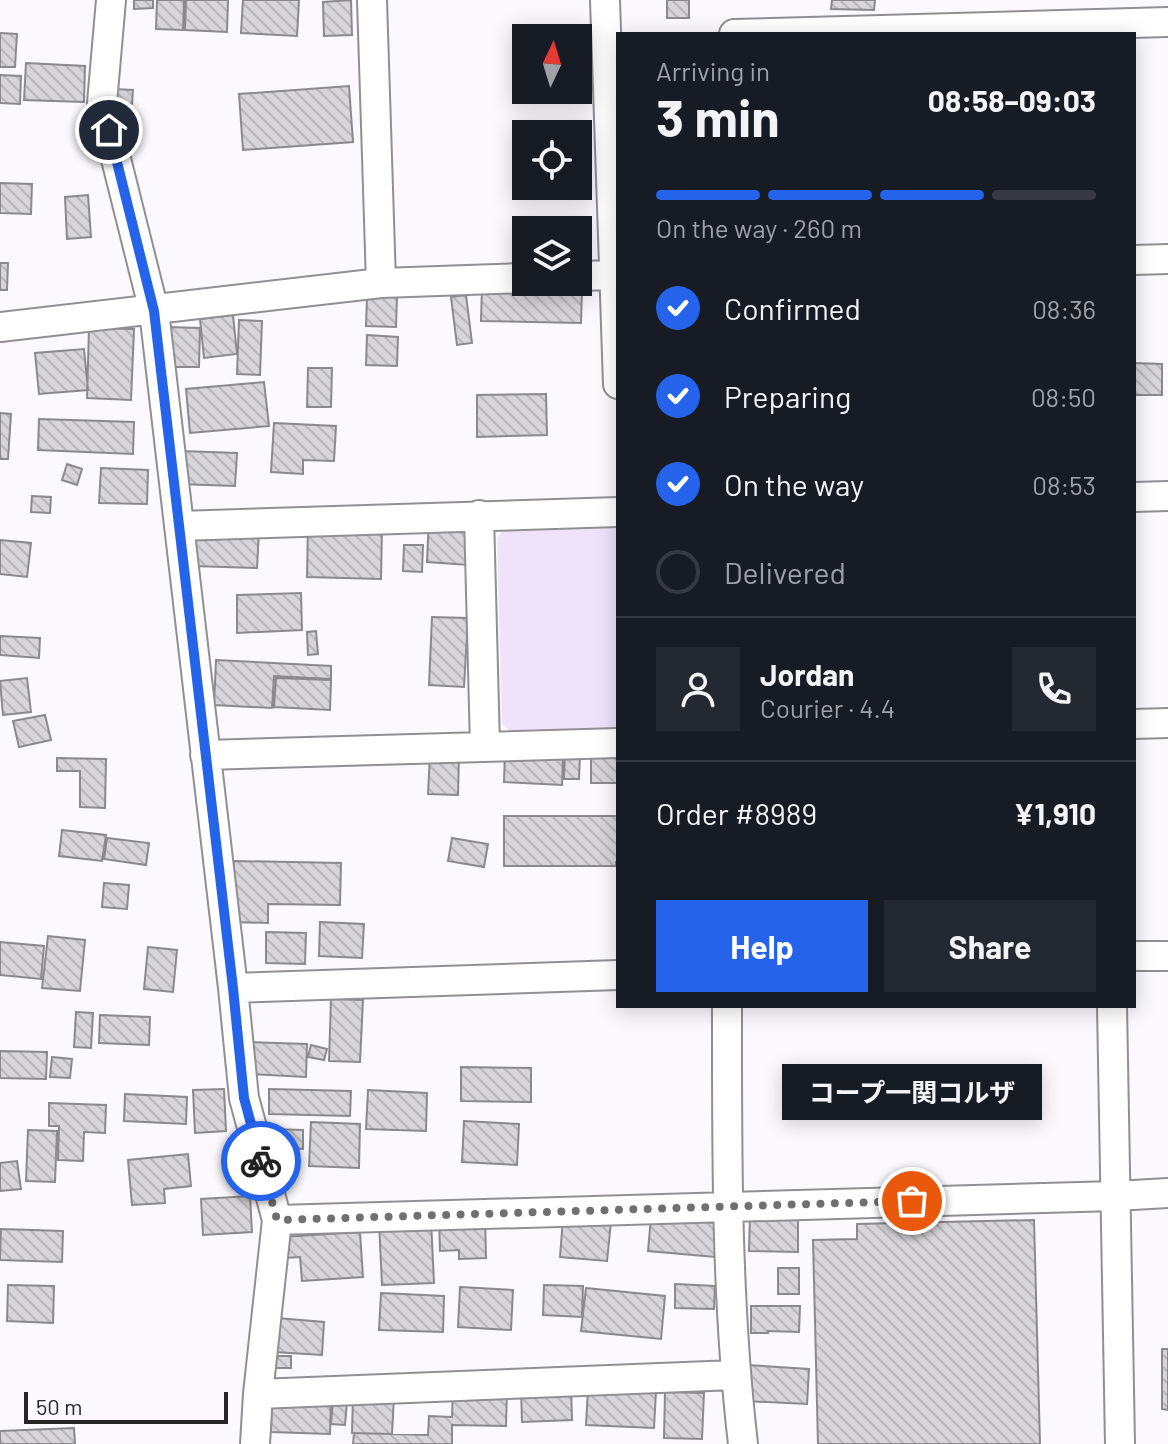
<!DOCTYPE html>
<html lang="en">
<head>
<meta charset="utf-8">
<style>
	:root { --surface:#171b24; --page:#242831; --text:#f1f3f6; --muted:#9ea1a6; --line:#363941; --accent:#2563eb }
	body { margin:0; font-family:Barlow,"Noto Sans JP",sans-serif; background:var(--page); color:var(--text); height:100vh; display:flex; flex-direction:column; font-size:30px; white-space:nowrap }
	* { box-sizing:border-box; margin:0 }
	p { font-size:26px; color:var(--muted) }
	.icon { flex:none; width:44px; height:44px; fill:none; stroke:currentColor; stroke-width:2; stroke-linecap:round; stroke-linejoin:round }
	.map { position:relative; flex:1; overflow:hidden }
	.details { position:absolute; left:616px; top:32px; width:520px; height:976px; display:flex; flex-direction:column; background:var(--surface); border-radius:0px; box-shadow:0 4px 20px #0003 }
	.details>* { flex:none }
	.needle { width:52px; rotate:4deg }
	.controls { position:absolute; left:512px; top:24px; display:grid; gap:16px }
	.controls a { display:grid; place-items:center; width:80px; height:80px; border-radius:0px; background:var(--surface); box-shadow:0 4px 20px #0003; font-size:40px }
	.scale { position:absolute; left:24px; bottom:20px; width:204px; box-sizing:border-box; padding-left:8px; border:4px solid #252526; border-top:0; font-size:22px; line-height:28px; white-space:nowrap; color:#252526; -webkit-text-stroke:6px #fbf9fd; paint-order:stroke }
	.pin { position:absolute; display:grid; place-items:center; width:68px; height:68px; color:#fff; margin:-34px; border:4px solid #fff; border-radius:50%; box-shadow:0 2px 8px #0007 }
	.courier { position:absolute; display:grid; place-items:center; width:80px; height:80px; margin:-40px; border:6px solid #2563eb; border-radius:50%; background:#fff; color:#222; box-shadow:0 2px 10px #0007 }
	.bubble { position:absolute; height:56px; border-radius:0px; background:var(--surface); box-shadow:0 4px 20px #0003; font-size:26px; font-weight:700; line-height:56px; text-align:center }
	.summary em { font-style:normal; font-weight:700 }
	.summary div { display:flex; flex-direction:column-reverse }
	.summary { display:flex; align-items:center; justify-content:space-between; height:136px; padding:0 40px }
	h1 { font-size:52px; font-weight:700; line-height:60px }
	.bar { display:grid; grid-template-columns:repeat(4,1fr); gap:12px 8px; align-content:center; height:96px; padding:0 40px }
	.bar i { height:10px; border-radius:6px; background:var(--line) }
	.bar .current { background:var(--accent) }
	.bar p { grid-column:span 4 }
	.line { display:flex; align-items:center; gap:20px; padding:0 40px; border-top:2px solid var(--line) }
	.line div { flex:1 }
	.round { display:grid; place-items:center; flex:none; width:84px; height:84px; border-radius:0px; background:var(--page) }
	ol { padding:0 40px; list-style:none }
	li { display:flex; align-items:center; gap:24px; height:88px }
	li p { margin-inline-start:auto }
	li .icon { padding:8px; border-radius:50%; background:var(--accent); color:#fff; stroke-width:4 }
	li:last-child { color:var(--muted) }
	li i { width:44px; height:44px; border:4px solid var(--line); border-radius:50% }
	.action { display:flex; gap:16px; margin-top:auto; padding:16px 40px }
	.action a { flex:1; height:92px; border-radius:0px; background:var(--accent); color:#fff; font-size:32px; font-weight:700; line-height:92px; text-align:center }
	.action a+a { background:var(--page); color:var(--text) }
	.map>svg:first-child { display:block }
</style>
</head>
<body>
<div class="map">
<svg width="1168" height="1444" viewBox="0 0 1168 1444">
	<defs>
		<pattern id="building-back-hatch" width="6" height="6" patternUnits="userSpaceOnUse" patternTransform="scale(2)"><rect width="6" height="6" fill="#d7d5d9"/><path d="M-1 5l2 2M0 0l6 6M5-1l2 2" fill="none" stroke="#b8b7ba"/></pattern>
	</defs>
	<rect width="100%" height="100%" fill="#fbf9fd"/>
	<path fill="#eee3fa" d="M618,523v205l-107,4 -9,-8 -5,-186 10,-12z"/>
	<path fill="url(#building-back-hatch)" stroke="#8b898d" stroke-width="2" d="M134,0h19v8l-19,1z
		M157,0h27l-1,30 -27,-1z
		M186,0h42l-1,32 -42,-2z
		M243,0h56l-2,36 -56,-3z
		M351,0l1,35 -28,1 -1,-34z
		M667,0h22v18h-22z
		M832,0h43l-1,10 -43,-1z
		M0,33l17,1 -2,33h-15z
		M26,63l59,3 -1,36 -60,-2z
		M0,75l21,1 -1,28 -20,-1z
		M349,86l4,56 -110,8 -4,-56z
		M114,89l19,1 -1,14 -19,-2z
		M0,183l32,1 -1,30 -31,-1z
		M88,195l3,42 -24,2 -2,-42z
		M0,263h8l-1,27h-7z
		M482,287l100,3 -1,33 -100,-2z
		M466,295l6,48 -15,2 -6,-48z
		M367,296l30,1 -1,30 -30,-1z
		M233,315l4,39 -33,4 -4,-39z
		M239,320l23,1 -2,54 -23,-1z
		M166,327l34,1 -1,39h-33z
		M89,328l45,1 -3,71 -44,-2z
		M367,335l31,2 -1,29 -31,-1z
		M84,349l4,41 -49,4 -4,-41z
		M1134,363l28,1v31h-28z
		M308,368h24l-1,39h-24z
		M264,382l5,44 -79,7 -4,-44z
		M546,394l1,41 -70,2v-42z
		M0,413l11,1 -3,45h-8z
		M39,419l95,3 -1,32 -95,-4z
		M274,423l62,3 -2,35 -31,-1v14l-32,-2z
		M181,451l56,2 -2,33 -56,-2z
		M67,464l15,5 -5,16 -15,-5z
		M101,468l47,2 -1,34 -48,-1z
		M32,496l19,1 -1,16 -19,-1z
		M429,517l42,2 -2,46 -42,-3z
		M308,525l74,2 -1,52 -74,-2z
		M195,529l64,2 -2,37 -64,-2z
		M0,540l31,3 -4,34 -27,-3z
		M404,545h19l-1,27 -19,-1z
		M301,593l1,37 -65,3v-38z
		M432,617l36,1 -4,69 -35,-2z
		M316,631l2,23 -10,1 -1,-23z
		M0,636l40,2 -1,20 -39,-3z
		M216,660l115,6v13l-57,-3 -2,32 -58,-3z
		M27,678l4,34 -28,3 -3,-34z
		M276,678l55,2 -1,30 -56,-3z
		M45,715l6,25 -32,7 -6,-26z
		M505,753l58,3 -1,29 -58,-3z
		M430,754l29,1 -1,40 -30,-1z
		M565,754l15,1 -1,24h-15z
		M57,758l49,1 -1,49 -25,-1v-36h-23z
		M591,758h27v25h-27z
		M504,816h114v46h-2v4h-112z
		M62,830l44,5 -4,26 -43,-5z
		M107,838l42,5 -3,22 -42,-6z
		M452,838l36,6 -4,23 -36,-6z
		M234,861l107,2 -1,42 -72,-1v19l-35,-1z
		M104,883l25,2 -2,24 -25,-2z
		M320,922l44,2 -2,34 -43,-2z
		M266,932l40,1 -1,31 -39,-1z
		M48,936l37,4 -5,51 -38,-3z
		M0,942l44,4 -3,33 -41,-4z
		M148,947l29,3 -4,42 -29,-3z
		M331,999l32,1 -3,62 -31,-1z
		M76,1012l17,1 -2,35 -17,-1z
		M100,1015l50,2 -1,28 -50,-2z
		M248,1042l59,2 -1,33 -59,-3z
		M311,1045l16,4 -3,11 -16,-3z
		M0,1051l47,1 -1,27 -46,-1z
		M52,1057l20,2 -2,19 -20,-1z
		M461,1067l70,1v34l-70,-1z
		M224,1089l2,42 -31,2 -2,-43z
		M269,1089l82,2 -1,25 -81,-2z
		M368,1090l59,3 -1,38 -60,-2z
		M125,1094l62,3 -1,27 -62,-3z
		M49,1103l57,2 -1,28 -21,-1 -1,29 -25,-1 1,-34h-10z
		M464,1121l55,3 -2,41 -55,-3z
		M311,1122l49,2 -1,44 -50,-2z
		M269,1129l34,1v19l-35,-2z
		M28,1130l29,1 -2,51 -29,-1z
		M188,1154l3,32 -27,3 1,14 -33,2 -4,-45z
		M17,1161l4,28 -21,2v-28z
		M250,1196l2,36 -49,3 -2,-36z
		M750,1216l48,2v34l-49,-1z
		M485,1217l1,41 -27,1v-9l-19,1 -1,-32z
		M651,1217l67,6 -3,34 -67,-6z
		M563,1218l48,4 -4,39 -47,-4z
		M431,1220l3,63 -52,2 -3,-63z
		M1034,1220l6,224h-222l-5,-204 44,-1v-15z
		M1,1229l62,2 -1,31 -62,-2z
		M360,1232l3,45 -61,4 -2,-24 -16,1 -2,-21z
		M778,1268h21v26h-21z
		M675,1284l40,2 -1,23 -39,-1z
		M8,1285l46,1 -1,37 -46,-2z
		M544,1285l39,1 -1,31 -39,-2z
		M460,1287l53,3 -2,40 -53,-3z
		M586,1288l79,8 -4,43 -80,-8z
		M381,1293l63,3 -1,36 -64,-2z
		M751,1306h49l-1,26 -31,-1v2h-17z
		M277,1318l47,4 -2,33 -48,-3z
		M1162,1349h6v61l-6,-1z
		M274,1356h17v12h-17z
		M747,1365l62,4 -2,35 -62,-3z
		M571,1385l1,35 -50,2 -1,-35z
		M453,1388l54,1 -1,37 -54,-1v19h-99l1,-11 74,2 1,-19 23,1z
		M588,1389l68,2 -2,37 -68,-3z
		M665,1392l39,1 -2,46 -38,-1z
		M353,1394l41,2 -2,38 -40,-1z
		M272,1397l59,2 -1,35 -59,-2z
		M333,1401l14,1 -2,23 -14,-1z
		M74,1428l1,16h-75v-13z"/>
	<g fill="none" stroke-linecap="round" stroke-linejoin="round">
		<g stroke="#918f93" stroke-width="32">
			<path id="minor" d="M111,0l-9,103 52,208 79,677 11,110 33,122 -19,174 -3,50
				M372,0l9,283
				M605,0l13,384
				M734,34l434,-12
				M1134,260l34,-1
				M578,276l40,-1
				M0,327l381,-44 145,-5
				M1134,497l34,-1
				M479,515l6,231
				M179,526l439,-14
				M1134,724l34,-1
				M205,755l413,-12
				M1134,956h34
				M233,988l385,-13
				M727,1006c0,146 -1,292 16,438
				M1112,1006l8,438
				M277,1220l839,-24 52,-3
				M258,1394l477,-19"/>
		</g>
		<use href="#minor" stroke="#fff" stroke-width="28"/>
	</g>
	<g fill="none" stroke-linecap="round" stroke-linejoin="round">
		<path stroke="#706f71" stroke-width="8" stroke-dasharray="0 14.4" d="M261,1161l16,59 635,-19"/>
		<path stroke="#2563eb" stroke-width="10" d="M109,130l45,181 79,677 11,110 17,63"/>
	</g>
</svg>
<div class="controls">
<a><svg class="needle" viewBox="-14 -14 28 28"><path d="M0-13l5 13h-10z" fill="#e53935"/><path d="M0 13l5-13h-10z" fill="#9ea1a6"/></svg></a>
<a><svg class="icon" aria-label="locate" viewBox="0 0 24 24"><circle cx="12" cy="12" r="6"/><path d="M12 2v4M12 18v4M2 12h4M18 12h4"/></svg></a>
<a><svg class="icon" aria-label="layers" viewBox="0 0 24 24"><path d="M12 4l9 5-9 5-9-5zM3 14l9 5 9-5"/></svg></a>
</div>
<div class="scale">50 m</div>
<div class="pin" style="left:912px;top:1201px;background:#ea580c"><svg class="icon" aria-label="bag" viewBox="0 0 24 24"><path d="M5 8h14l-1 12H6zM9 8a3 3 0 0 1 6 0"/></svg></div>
<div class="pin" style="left:109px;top:130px;background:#1f2937"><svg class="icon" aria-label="home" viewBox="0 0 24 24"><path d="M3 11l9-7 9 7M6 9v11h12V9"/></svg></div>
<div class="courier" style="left:261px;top:1161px"><svg class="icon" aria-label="bike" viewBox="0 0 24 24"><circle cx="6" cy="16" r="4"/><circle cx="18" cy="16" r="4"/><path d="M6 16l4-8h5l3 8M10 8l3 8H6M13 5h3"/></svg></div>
<div class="bubble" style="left:782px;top:1064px;width:260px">コープ一関コルザ</div>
<section class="details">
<div class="summary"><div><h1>3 min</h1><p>Arriving in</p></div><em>08:58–09:03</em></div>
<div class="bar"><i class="current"></i><i class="current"></i><i class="current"></i><i></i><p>On the way · 260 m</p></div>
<ol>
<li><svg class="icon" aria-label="check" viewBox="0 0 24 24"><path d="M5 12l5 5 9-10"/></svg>Confirmed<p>08:36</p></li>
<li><svg class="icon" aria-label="check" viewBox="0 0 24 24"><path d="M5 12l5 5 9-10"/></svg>Preparing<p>08:50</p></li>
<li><svg class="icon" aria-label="check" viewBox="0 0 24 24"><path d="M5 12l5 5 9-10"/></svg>On the way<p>08:53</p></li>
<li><i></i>Delivered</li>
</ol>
<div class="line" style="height:144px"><a class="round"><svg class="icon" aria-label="person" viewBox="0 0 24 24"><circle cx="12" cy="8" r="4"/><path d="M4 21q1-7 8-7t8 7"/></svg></a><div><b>Jordan</b><p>Courier · 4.4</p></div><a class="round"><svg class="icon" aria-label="phone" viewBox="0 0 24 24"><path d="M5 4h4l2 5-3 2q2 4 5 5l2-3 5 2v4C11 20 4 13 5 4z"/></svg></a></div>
<div class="line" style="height:104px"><div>Order #8989</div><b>¥1,910</b></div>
<div class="action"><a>Help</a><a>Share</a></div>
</section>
</div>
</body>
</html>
